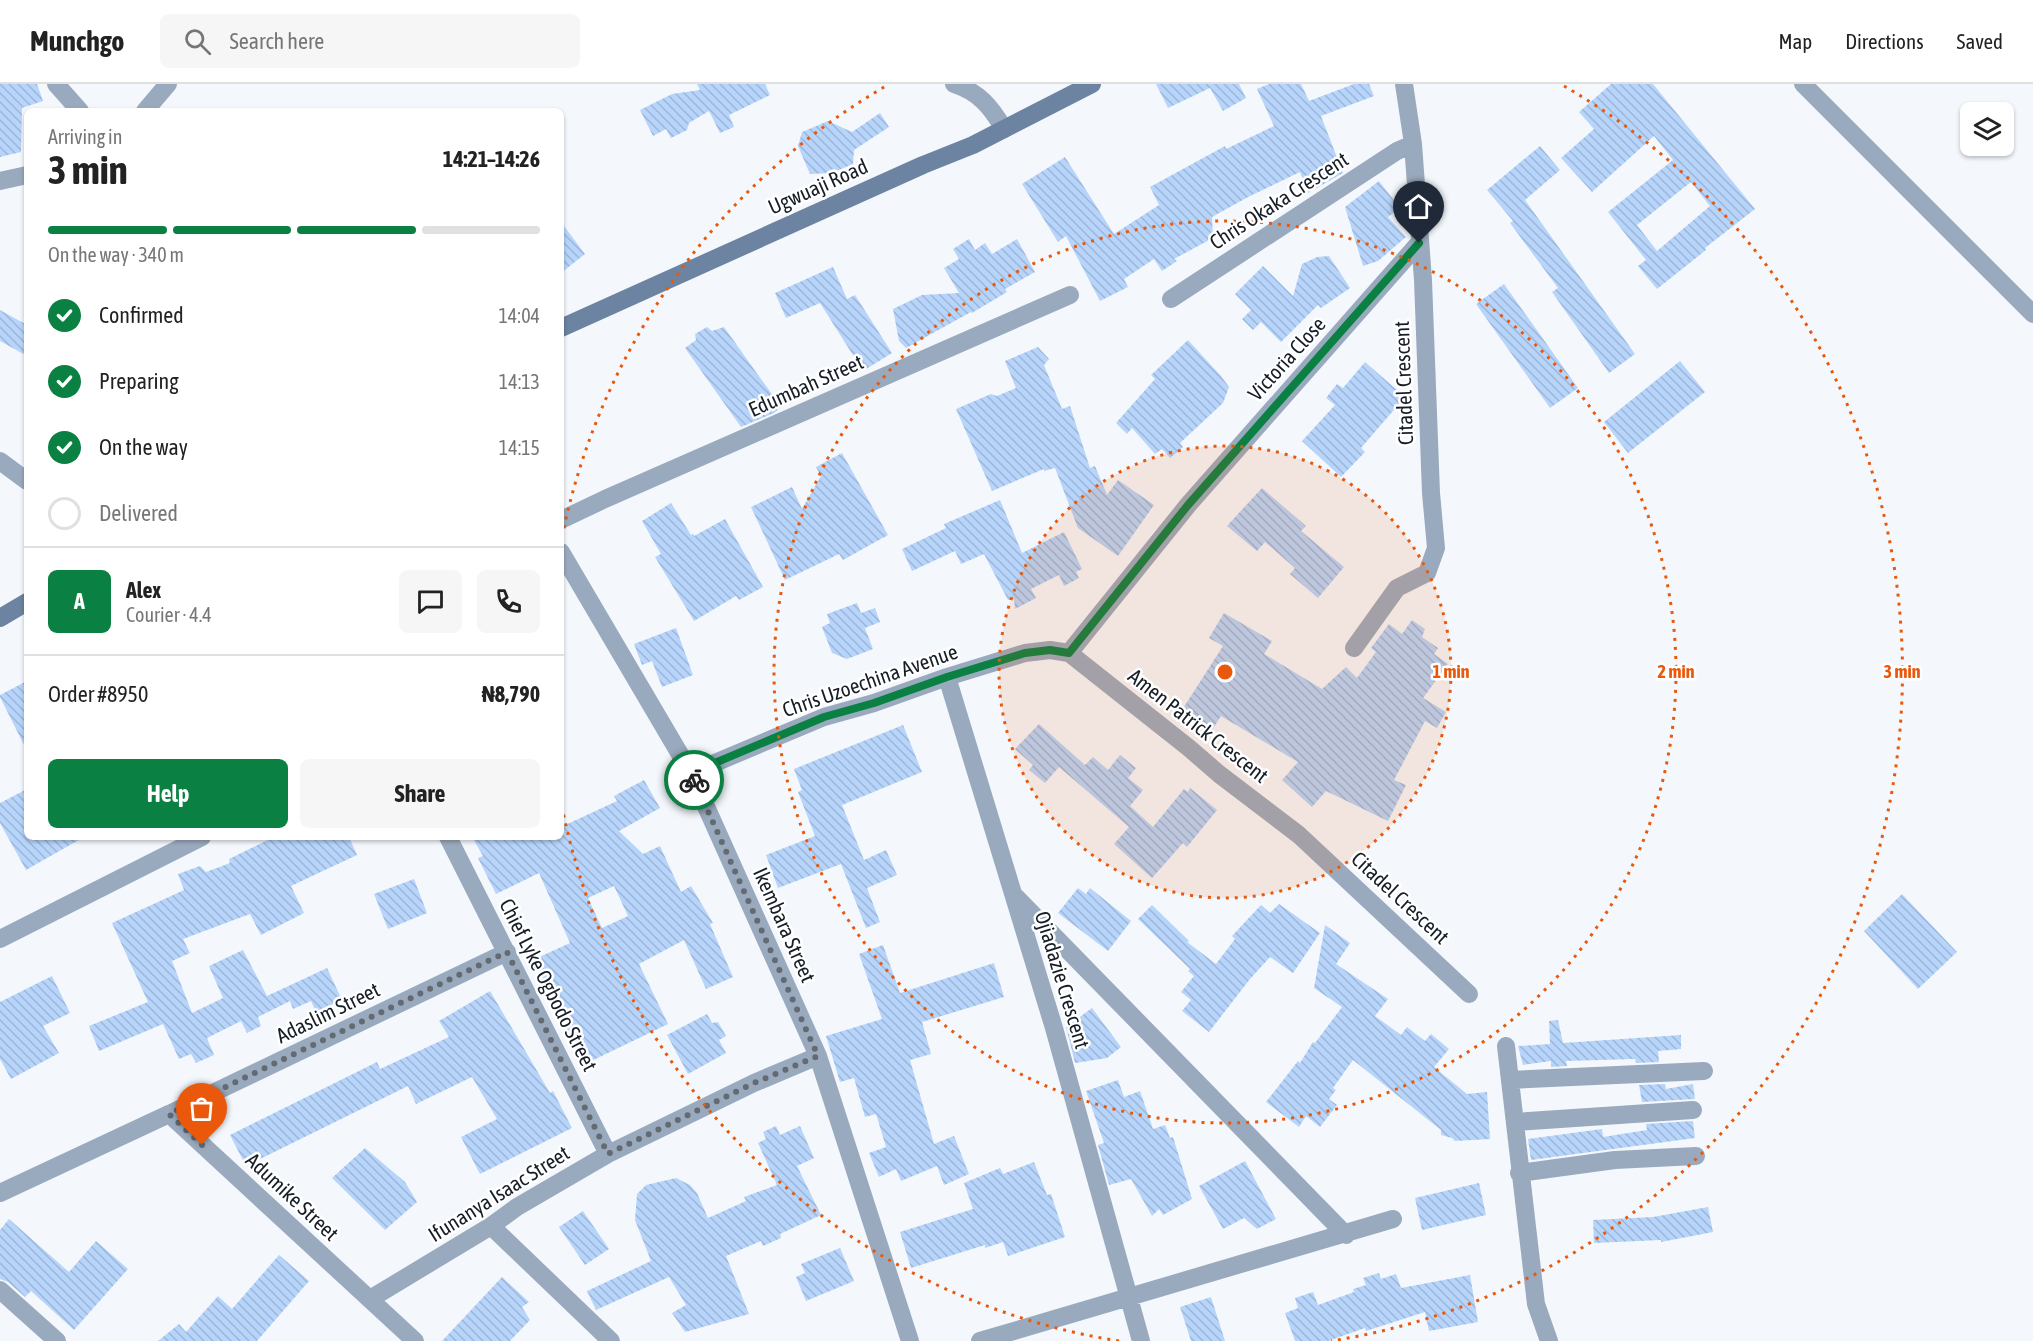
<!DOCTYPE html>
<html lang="en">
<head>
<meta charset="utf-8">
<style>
	:root { --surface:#fff; --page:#f6f6f6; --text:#222; --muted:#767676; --line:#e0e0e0; --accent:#0b8043 }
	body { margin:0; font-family:"Asap Condensed",sans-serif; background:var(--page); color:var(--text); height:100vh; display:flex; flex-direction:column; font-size:22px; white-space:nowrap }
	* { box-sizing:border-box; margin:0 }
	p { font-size:20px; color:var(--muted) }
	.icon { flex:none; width:33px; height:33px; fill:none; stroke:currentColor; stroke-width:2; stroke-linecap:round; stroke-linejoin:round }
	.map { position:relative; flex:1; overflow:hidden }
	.drawer { position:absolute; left:24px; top:24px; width:540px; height:732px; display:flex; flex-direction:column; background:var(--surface); border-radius:9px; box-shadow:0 2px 4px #0004 }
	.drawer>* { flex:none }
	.fabs { position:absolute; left:1960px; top:18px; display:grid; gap:12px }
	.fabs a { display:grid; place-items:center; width:54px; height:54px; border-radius:9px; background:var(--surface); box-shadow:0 2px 4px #0004; font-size:30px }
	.pin { position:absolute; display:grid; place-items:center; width:51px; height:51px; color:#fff; margin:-62px -26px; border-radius:50% 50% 50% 0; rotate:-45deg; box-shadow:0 0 6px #0007 }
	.pin .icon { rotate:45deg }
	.courier { position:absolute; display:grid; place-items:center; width:60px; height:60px; margin:-30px; border:4px solid #0b8043; border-radius:50%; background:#fff; color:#222; box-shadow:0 2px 8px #0007 }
	.headline em { font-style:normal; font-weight:700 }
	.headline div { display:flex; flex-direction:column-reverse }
	.headline { display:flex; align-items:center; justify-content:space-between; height:102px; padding:0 24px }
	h1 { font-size:39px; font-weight:700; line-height:45px }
	.bar { display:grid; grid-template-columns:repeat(4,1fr); gap:9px 6px; align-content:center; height:72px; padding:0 24px }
	.bar i { height:8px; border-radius:4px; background:var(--line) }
	.bar .on { background:var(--accent) }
	.bar p { grid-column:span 4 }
	.line { display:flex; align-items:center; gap:15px; padding:0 24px; border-top:2px solid var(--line) }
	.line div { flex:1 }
	.round { display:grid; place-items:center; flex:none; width:63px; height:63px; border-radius:9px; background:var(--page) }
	ol { padding:0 24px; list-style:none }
	li { display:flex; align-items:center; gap:18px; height:66px }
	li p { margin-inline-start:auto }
	li .icon { padding:6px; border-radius:50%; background:var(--accent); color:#fff; stroke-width:4 }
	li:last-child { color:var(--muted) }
	li i { width:33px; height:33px; border:3px solid var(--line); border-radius:50% }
	.cta { display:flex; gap:12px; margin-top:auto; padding:12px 24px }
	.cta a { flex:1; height:69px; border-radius:9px; background:var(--accent); color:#fff; font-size:24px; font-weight:700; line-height:69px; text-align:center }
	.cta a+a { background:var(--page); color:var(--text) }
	header { display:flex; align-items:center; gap:36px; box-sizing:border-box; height:84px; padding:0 30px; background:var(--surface); border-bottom:2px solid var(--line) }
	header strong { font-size:28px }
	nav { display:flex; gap:33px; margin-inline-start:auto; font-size:21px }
	.search { width:420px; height:54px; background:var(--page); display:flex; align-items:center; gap:15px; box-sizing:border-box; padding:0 21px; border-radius:9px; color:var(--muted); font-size:22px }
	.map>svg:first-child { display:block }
</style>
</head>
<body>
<header>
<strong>Munchgo</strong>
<div class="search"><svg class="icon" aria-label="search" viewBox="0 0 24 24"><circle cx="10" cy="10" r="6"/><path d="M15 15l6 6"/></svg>Search here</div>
<nav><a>Map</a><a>Directions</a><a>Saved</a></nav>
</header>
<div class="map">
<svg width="2033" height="1257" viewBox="0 0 2033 1257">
	<defs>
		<pattern id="building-back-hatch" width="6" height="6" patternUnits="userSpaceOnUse" patternTransform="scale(1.5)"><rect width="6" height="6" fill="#b7d5fb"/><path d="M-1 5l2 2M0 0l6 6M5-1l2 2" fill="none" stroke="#9db6d7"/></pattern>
	</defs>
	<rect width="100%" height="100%" fill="#f4f8fd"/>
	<path fill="url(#building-back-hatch)" fill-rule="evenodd" d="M0,0h37l6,17 -21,7 -1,44 -21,5z
		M697,0h68l5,11 -41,20 5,12 -14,6 -11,-22 -20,12 -2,7 -16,8 -5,-9 -13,7 -13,-26 32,-16 28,-4z
		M1156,0h83l7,14 -23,13 -13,-23 -42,20z
		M1269,0h32l8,17 45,-17h15l5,12 -53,20 22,57 -35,20 -8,-21 -50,24 -38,21 1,21 -39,21 3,2 -15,10 -8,-12 -30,20 4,8 -28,14 -34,-65 -8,6 -36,-58 43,-27 49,77 45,-29 -9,-18 75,-41 1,3 48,-23 -17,-37z
		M1611,0h42l102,125 -50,39 1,2 -49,39 -19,-23 8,-6 -38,-48 65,-52 -19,-24 -62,56 -31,-34 33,-29 -15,-17zM1691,98l19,24 -53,45 -20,-26z
		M880,29l9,14 -35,23 -1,14 -21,9 -22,1 -12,-28 4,-14 26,-11 24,11z
		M1540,62l20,24 -35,30 110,154 -26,19 -57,-81 6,-4 -48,-65 3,-2 -26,-31z
		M1379,97l21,27 -12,9 18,20 -28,24 -15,5 -18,-59z
		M561,138l24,32 -24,19z
		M969,155l6,11 10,-7 7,11 25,-15 18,33 -30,17 2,3 -35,21 -1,-1 -65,36 -7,-7 -6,-32 29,-14 37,-2 -15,-25 15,-9 -6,-10z
		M1329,172l21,32 -29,20 -3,-3 -37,37 -20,-20 -8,8 -11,-11 9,-9 -16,-16 28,-28 30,30 9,-32 15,-7z
		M833,183l14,32 8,-4 37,58 -29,18 -43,-68 -34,15 -11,-25z
		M1504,200l74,104 -28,20 -74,-104z
		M0,226l27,15v31l-27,-15z
		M707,243l5,4 12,-4 57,80 -7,6 -33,14 -56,-79 11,-8 -1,-6z
		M1188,256l33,36 8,11 -6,16 -43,40 3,4 -13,11 -8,-9 -7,5 -23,-26 -5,6 -11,-11 39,-44 -4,-4z
		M1038,263l11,12 -5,6 18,44 8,-3 20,62 5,-2 12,29 11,-15 36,25 -36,51 -40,-28 -23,-60 -11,3v-2l-52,22 -36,-82 35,-15 6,2 19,-8 -11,-27z
		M1680,277l25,31 -77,61 -24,-31z
		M1365,278l40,35 -44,51 4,4 -24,25 -39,-36 33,-36 -9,-7 11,-14 6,4z
		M842,369l46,82 -45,25 -4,-6 -54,26 -34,-73 41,-20 10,22 19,-33 -5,-9z
		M1262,404l44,38 -5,5 43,36 -26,31 -28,-24 5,-6 -30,-26 -8,9 -30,-25z
		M1000,416l22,53 42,-21 18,37 -6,3 3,6 -15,8 -5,-11 -28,14 5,9 -21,11 -1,-10 -6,1 -24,-46 -23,10 -6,-13 -43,20 -10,-22 44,-21 -2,-4z
		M671,419l20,32 2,-1 1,2 31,-17 38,68 -24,13 -3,-4 -42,25 -39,-64 6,-3 -19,-33z
		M857,519l4,10 14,-5 5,14 -15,6 8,21 -26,10 -15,-6 -10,-26 8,-4 -3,-9z
		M1224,529l48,28 -8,13 58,35 24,-22 11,11 19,-26 -5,-4 18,-24 13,10 10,-14 13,9 -3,8 16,11 -4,6 14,10 -25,34 23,14 -9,16 -12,-7 -31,59 12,5 -18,36 -62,-30 -14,16 -30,-27 16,-18 -77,-46 -9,14 -30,-20 41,-64 -14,-8z
		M676,544l17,47 -31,12 -10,-26 -10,4 -8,-21z
		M27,597v70l-27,-54v-2z
		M1039,640l46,41 8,-8 15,13 12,-15 16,13 -8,10 15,12 -13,16 23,21 31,-38 4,3 2,-4 27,22 -30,37 -4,-4 -31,35 -38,-34 15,-17 -70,-60 -14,16 -16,-13 4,-5 -18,-16z
		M903,641l19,47 -80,33 22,55 22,-10 11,25 -30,13 13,34 -14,6 -25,-64 -63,24 -12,-33 49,-19 -17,-44 4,-2 -8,-21z
		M644,696l16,28 -41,23 24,23 17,-8 21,46 10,-6 22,37 -3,1 23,53 -27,12 -22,-49 -45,24 29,60 -85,41 -48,-106 35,-16 -31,-70 -43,21 -18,-36 5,-2 -11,-19h89v-10l56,-26 -3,-5zM614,802l14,30 -26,12 -14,-30z
		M27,705v48h57l-58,33 -26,-47v-20z
		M274,753h75l8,18 -66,31 13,27 -43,22 -11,-21 -67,25 7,14 -18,8 20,52 31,-15 -14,-32 34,-16 24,46 60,-28 15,32 -26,12 -5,-11 -18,8 -3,-8 -32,16 3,9 -14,7 -6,-12 -34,17 7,17 -18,8 -5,-9 -12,5 -16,-35 -64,27 -10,-25 59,-24 -36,-79 72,-33 -6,-16 22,-8 6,6 24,-9 -1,-4z
		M414,795l13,34 -39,16 -14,-35z
		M1078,804l8,6 4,-6 41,33 -23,30 -50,-38z
		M1902,810l55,58 -39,37 -54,-58z
		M1279,820l41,29 -27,40 -23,-16 -20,22 -41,53 -27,-21 9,-11 -10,-8 13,-16 -6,-5 2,-2 -52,-50 14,-14 37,36 -2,1 29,22 19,-25 -3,-3 29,-31 9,8z
		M1325,841l25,18 -14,21 52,35 -13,17 26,19 6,-8 18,14 6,-7 18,15 -15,18 33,27 20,-2 3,47 -35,2 -3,-3 -11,-3v-5l-88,-70 -20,28 3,2 -7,9 8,6 -17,22 -14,-11 -7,11 -33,-25 32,-41 2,2 13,-21 2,1 27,-36 -28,-19z
		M883,861l17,48 94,-30 10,34 -82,25 9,32 -21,6 24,84 20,-8 15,38 -25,11 -7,-19 -36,15 -5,-12 -17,8 -10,-24 17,-6 -10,-33 -11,3 -11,-39 -14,4 -14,-46 56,-17 -23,-65z
		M52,892l18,37 -27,13 16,27 -48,26 -11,-20v-57z
		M490,907l60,102 3,-2 19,37 -92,46 -19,-37 36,-18 -25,-42 -56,27 -8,-18 -162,80 -16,-31 147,-73 3,7 69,-32 -10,-16z
		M1092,924l29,39 -14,11 -32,5 -9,-36z
		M707,930l5,9 6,-1 8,14 -7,4 7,13 -38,21 -21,-39z
		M1558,936l5,23 118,-8v14l-23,2 1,11 -23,1 -1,-4 -69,2 1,5 -16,1v-6l-28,4 -5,-19 32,-2 -1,-23z
		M1118,996l6,17 16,-6 13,38 12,-4 5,13 3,-1 19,62 -29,16 -4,-6 -7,7 -21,-37 -22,6 -11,-40 6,-2 -18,-52z
		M1665,1000l1,5 27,-5 2,15 -53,3 -3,-17z
		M1693,1037l2,17 -164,22 -3,-21 74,-10 1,8 44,-7 -1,-6z
		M776,1042l4,9 20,-9 14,32 -17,8 24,49 -41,19 1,4 -18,8 -2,-5 -35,15 23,58 -64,18 -13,-19 14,-8 -17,-28 -73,33 -9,-19 64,-30 -16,-41 2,-26 9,-9 30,-7 14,7 7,8 11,25 38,-17 -2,-4 33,-12 -19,-42 8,-4 -3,-7z
		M365,1064l40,34 12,20 -32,28 -53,-52z
		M1245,1077l31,58 -19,10 -13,-11 -21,11 -24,-43z
		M1034,1078l13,33 4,-1 14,43 -57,19 -5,-14 -18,6v-3l-74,23 -11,-36 73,-23 -9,-26 36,-15 3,6z
		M1479,1099l7,32 -64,15 -7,-32z
		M1708,1123l5,25 -52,10v-2l-67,3 -1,-23 60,-3z
		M583,1127l26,38 -24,16 -26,-38z
		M9,1135l60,53 27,-31 32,28 -54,61 -43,-39 -6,6 -17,-15 -8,-3v-49z
		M840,1164l14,33 -48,20 -10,-24 9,-4 -4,-9z
		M279,1171l30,26 -52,60h-99l21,-17 7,8 32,-36 14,13z
		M1379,1189l2,6 15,-5 5,14 69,-13 8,47 -49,9 -4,-19 -59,19 -1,-3 -37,13h-33l-10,-28 13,-5 -3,-10 18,-6 5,13 36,-13 -1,-3 13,-4 -3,-7z
		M502,1193l27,25 -7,5 8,13 -20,21h-68z
		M1211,1213l14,44h-34l-11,-34z"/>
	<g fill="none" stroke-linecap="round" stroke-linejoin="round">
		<path stroke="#9aaabe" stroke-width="18" d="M56,0l24,27
			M954,0c25,8 37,23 50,45
			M1803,0l230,230
			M145,27l23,-27
			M0,97l27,-6
			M1171,215l226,-148 16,-7
			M0,377l27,20
			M561,436l44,-21 465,-204
			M561,468l130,221 127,283 92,285
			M1354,564l43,-60 30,-15 9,-25 -5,-55 -8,-213 -10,-136 -9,-60
			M1069,569l119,-148 231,-262
			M947,593l107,351 87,313
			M691,689l133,-56 50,-14 73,-26 78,-24 25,-3 19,3 120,95 30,26 80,61 170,159
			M448,753l160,317
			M1016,813l330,338
			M0,855l202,-102
			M1506,962l30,258 13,37
			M1510,996l194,-9
			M169,1030l338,-162
			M1515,1038l178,-12
			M1519,1089l96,-13 81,-4
			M0,1109l169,-79 246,227
			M491,1142l120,115
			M0,1206l57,51
			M370,1215l121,-73 26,-19 91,-53 146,-71 64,-27
			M980,1257l413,-122"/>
		<path stroke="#6c84a1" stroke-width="18" d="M561,244l362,-163 50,-20 119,-61
			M0,534l27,-16"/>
	</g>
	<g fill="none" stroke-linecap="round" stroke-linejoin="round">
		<path stroke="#646a71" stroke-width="6" stroke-dasharray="0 10.8" d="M202,1061l-33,-31 338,-162 101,202 146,-71 64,-27 -124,-276"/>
		<path stroke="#0b8043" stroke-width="8" d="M694,696l-3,-7 133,-56 50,-14 73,-26 78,-24 25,-3 19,3 119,-148 231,-262"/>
	</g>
	<circle cx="1225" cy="588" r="226" fill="#e8590c" fill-opacity=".12"/>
	<g fill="none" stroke="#e8590c" stroke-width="3" stroke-dasharray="3 6">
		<circle cx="1225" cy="588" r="226"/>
		<circle cx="1225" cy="588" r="451"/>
		<path d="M1119 1257A677 677 0 0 1 562 723M562 453A677 677 0 0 1 886 2M1564 2A677 677 0 0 1 1331 1257"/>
	</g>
	<g text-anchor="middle" stroke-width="5" stroke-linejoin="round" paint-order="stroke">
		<g font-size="21" fill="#161d25" stroke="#fff">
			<text transform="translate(818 103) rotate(-24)" y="7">Ugwuaji Road</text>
			<text transform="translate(1279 117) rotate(-33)" y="7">Chris Okaka Crescent</text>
			<text transform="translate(1287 275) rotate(-48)" y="7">Victoria Close</text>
			<text transform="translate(1404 299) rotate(-92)" y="7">Citadel Crescent</text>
			<text transform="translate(806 302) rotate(-24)" y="7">Edumbah Street</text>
			<text transform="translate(870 597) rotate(-19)" y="7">Chris Uzoechina Avenue</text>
			<text transform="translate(1198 642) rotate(38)" y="7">Amen Patrick Crescent</text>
			<text transform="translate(1400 814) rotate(43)" y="7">Citadel Crescent</text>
			<text transform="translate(784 841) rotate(66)" y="7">Ikembara Street</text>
			<text transform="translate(1062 896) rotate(73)" y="7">Ojiadazie Crescent</text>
			<text transform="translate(548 901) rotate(63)" y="7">Chief Lyke Ogbodo Street</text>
			<text transform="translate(328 929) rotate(-26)" y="7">Adaslim Street</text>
			<text transform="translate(499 1110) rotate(-32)" y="7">Ifunanya Isaac Street</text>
			<text transform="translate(292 1113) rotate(43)" y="7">Adumike Street</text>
		</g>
	</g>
	<circle cx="1225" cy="588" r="9" fill="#e8590c" stroke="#fff" stroke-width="3"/>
	<g font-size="18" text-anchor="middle" font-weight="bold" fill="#e8590c" stroke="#fff" stroke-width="5" stroke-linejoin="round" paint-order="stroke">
		<text x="1451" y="594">1 min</text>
		<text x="1676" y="594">2 min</text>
		<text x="1902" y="594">3 min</text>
	</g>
</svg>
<div class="fabs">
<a><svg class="icon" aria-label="layers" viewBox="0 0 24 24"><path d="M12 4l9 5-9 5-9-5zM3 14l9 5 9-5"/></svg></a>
</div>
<div class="pin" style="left:202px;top:1061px;background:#ea580c"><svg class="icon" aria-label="bag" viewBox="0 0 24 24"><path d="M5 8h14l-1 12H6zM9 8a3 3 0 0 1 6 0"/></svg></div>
<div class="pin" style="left:1419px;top:159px;background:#1f2937"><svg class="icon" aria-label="home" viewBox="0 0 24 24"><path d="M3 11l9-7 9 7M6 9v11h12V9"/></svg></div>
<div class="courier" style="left:694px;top:696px"><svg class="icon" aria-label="bike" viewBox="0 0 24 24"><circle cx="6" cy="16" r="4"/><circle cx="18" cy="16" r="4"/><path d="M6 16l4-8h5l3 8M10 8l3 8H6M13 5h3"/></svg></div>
<section class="drawer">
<div class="headline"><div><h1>3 min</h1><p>Arriving in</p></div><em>14:21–14:26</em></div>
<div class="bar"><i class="on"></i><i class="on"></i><i class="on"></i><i></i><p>On the way · 340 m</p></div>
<ol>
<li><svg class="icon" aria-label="check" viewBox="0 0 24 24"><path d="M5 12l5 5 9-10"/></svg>Confirmed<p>14:04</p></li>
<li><svg class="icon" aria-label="check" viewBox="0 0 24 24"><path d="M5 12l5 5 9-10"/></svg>Preparing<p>14:13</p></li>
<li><svg class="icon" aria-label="check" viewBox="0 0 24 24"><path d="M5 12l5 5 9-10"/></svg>On the way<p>14:15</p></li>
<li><i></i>Delivered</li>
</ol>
<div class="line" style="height:108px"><b class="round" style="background:var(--accent);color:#fff">A</b><div><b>Alex</b><p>Courier · 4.4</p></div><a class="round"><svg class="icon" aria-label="chat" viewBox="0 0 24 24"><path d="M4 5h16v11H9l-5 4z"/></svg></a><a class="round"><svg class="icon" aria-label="phone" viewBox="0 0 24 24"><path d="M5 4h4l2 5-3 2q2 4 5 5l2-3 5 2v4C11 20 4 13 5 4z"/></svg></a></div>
<div class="line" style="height:78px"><div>Order #8950</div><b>₦8,790</b></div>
<div class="cta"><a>Help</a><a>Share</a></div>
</section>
</div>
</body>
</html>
